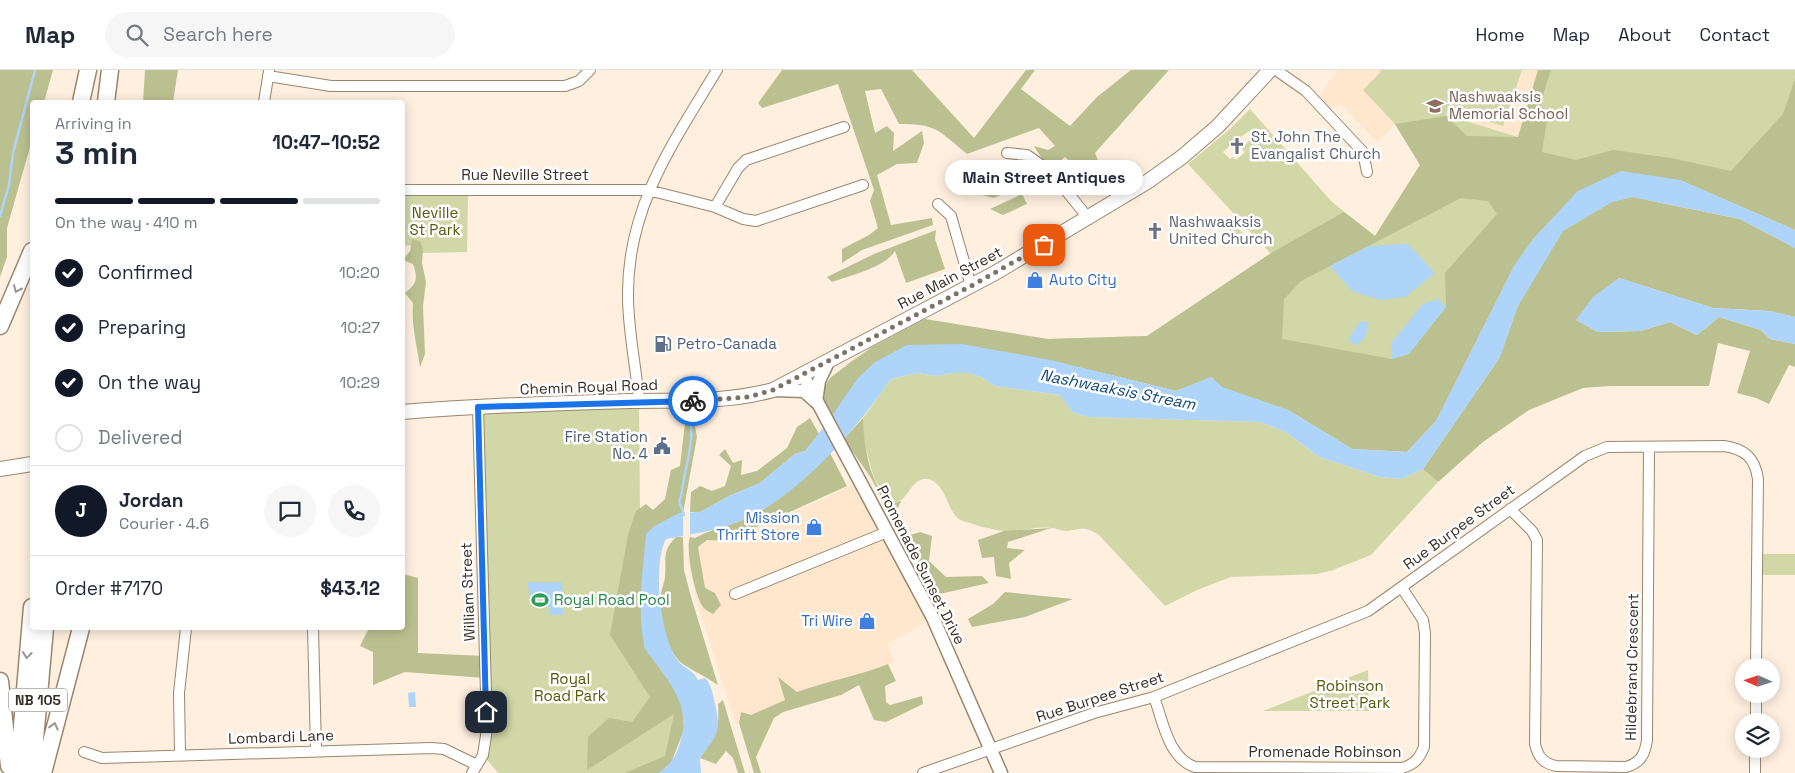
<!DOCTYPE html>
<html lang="en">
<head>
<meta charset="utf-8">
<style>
	:root { --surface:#fff; --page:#f6f6f7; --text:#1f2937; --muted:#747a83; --line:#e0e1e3; --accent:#111827 }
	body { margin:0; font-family:"Space Grotesk",sans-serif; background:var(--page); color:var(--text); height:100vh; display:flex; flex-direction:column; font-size:19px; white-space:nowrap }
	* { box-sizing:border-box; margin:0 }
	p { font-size:16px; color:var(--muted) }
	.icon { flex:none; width:28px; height:28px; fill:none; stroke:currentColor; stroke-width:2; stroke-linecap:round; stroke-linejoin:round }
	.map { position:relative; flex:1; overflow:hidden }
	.side { position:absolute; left:30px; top:30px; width:375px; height:530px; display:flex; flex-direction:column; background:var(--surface); border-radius:5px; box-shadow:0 2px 12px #0003 }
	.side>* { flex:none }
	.needle { width:32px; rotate:273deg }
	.fabs { position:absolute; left:1735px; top:588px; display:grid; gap:10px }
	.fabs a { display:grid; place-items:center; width:45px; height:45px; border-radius:50%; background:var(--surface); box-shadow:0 2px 12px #0003; font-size:25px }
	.pin { position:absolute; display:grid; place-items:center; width:42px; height:42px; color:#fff; margin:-21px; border-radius:10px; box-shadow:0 2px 8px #0006 }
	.courier { position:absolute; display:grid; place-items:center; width:50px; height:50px; margin:-25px; border:4px solid #1a73e8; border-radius:50%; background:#fff; color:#222; box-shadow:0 1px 6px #0007 }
	.bubble { position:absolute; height:35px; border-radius:18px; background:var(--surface); box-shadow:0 2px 12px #0003; font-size:16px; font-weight:600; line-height:35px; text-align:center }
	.headline em { font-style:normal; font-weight:600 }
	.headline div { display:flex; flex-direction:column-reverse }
	.headline { display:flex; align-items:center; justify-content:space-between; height:85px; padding:0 25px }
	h1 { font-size:32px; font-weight:600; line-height:38px }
	.bar { display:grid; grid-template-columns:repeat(4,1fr); gap:8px 5px; align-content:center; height:60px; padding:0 25px }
	.bar i { height:6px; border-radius:4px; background:var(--line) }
	.bar .on { background:var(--accent) }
	.bar p { grid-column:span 4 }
	.line { display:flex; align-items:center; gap:12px; padding:0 25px; border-top:1px solid var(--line) }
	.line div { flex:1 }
	.round { display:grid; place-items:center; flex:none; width:52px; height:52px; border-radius:26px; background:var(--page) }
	ol { padding:0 25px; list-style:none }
	li { display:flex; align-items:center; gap:15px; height:55px }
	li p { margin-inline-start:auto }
	li .icon { padding:5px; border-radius:50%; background:var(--accent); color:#fff; stroke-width:4 }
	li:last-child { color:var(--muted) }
	li i { width:28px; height:28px; border:2px solid var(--line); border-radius:50% }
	header { display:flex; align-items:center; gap:30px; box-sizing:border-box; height:70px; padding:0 25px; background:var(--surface); border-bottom:1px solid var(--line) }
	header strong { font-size:24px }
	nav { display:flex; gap:28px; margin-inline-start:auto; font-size:18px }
	.search { width:350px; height:45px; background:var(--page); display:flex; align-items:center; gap:12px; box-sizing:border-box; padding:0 18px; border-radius:28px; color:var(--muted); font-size:19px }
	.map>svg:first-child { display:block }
</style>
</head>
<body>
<header>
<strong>Map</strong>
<div class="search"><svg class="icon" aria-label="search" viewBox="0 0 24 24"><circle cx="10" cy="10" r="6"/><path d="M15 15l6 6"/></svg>Search here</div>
<nav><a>Home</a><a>Map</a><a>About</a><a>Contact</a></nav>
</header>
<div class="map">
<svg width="1795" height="703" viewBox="0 0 1795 703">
	<rect width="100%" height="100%" fill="#feefdf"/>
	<path fill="#fee7cd" d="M1338,0h200l-20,67 -104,-31 -37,36 -35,-37 -18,3 -8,-7z
		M858,410l75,138 -46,26 8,17 -159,64 -37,-117 -12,-50 12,-5 -1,-6 9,-7 19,1 101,-44z"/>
	<path fill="#d1d7a7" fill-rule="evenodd" d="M1380,0h142l-19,56 -54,-18 -3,7 72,22 20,-67h257v160l-115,-50 -244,241 -148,-11 -326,-66 -136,39 25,-22 55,-32 142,10 99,-3 124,-82 -83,-90 42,-35 20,-20 82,93 43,34 45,-71 -25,-41 -32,-34 18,-18zM1249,61l4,5 -11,13 3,3 -9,8 -3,-3 -3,2 -7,-7 9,-8 -2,-2 3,-3 2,2z
		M402,120h66l-1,62 -46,1 -6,-8 -12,1z
		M1233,152l17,20 -7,5 -5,-3 -9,-15z
		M917,303l20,3 15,-3h16l13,4 14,9 65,9 12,17 15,5 173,5 26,10 33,25 61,20 21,2 22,-10 15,13 -67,73 -38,15 -16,4 -86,3 -34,13 -32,16 -66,-71c-16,-10 -18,-5 -33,-4 -5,0 -10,-3 -15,-3 -15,-2 -31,4 -47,3 -12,-1 -28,-6 -41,-10 -16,-4 -15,-39 -36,-42 -16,-2 -18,21 -32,24l-10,-6 -11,-19 -11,-39v-21l28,-39z
		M639,331l1,110 43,201 -24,61h-161l-15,-18 -5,-348z
		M1757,484h38v21h-38z
		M1368,600l1,41h-106z"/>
	<path fill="#bac090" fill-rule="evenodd" d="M0,0h53l-9,32h-12v38l-25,88v29l-7,20z
		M145,0h33l-5,32h-30z
		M782,0h130l62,68 52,-68h9l-14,19 49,37 27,-29 34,-27h38l-74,83 5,12 -20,8 -5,7 -11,4 -10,-11 16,-11 -5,-5 -6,5h-15l-10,-16 14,4 7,-4 -16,-18 -72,26c-29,-24 -30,-30 -68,-30l-18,-35 -16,2 10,42 12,-7 7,7 -1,18 29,-20 2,12 -7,20 -20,1 -20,11 14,50 41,-7 1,7 -71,25 -20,13v-14l27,-14 9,-7 -8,-27 4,-11 -36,-106 -76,24 -4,-5z
		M1538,0h13l-11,34 8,9 -6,39 34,8 37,-10 58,8 60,13 52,-57 12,-35v151l-115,-50 -102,11 -45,48 -19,27 -78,155 -29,31 -55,-3 -64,-39 -66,-23 -11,-10 -35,14 -126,-31 -159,-6c-28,14 -41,38 -59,63l-9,-17 -1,-9 9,-14 41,-30 53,-28 123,20 99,-3 124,-83 73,-41 31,24 45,-71 -25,-41 51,-8 21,20 51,1zM1461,128l27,3 9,13 -52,59 1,34 -37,47 -17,5 -110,-20 2,-40 17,-18z
		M1018,89l11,1 14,11 -23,15 -26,12 -12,-3 5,-14 -12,-17 13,-2 7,15h12l12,-9z
		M1022,124l5,10 -24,11 -13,-6z
		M1632,127l108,22 55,29v69l-26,-6 -56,-3 -94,-30 -43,42 22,12 42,-1 30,-9 27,13 22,-18 42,13 9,9 25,5v23l-6,-2 -20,39 -13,-6 -19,-5 13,-42 -32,-8 -9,43h-99l-27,2 -54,22 -46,32 -45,40 -15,-13 77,-112 18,-51 45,-75 49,-29z
		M936,160l-1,9 10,30 -39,14 -11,-32c-9,16 -46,25 -63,31l-5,-5 47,-23z
		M412,169l8,2 3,8 -1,14 4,19 -3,24 2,48 -5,13c-3,-21 -9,-43 -7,-64l-8,-10c12,-9 13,-15 8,-29l-10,-4 7,-9z
		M686,344l7,1 4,22 -14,76 -30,14 -9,120 33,45 6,20 1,18 -13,33 -12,10h-34l40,-17 9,-42 -87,56 1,-33 21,-19 23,4 18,-25 -40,-62 18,-100 8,-24 10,-7 7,6 12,-11 6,-29 9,-4z
		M810,348l9,16 -14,17 -10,3 -35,29 -31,13 -29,16h-10l1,-20 9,-6 12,5 13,-5 6,-20 -12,-11 6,-6 8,14 9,-3 -1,15 16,-4 30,-23 10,-21z
		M863,348c0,23 7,76 32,85l6,-2 -8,18 -22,-41 -27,-39z
		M830,383l17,33 -121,55 -19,-1 -9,7 7,41 10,5 6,12 -8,9c-3,-2 -8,-4 -10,-7 -8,-10 -18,-59 -13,-70l5,1c16,-9 33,-12 50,-19 32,-14 60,-42 85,-66z
		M1051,458l-43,14 -1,6 18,2 -16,13 2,16 -15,-3 -2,-19 -12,1 -4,-18 26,-9z
		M920,462l12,4 -3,25 17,16 36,-1 7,7 -54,12 -32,-58z
		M676,467h7l1,33 7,27 27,88c-8,-6 -34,-19 -39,-24 -15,-17 -20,-45 -18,-66 0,-6 4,-13 4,-19 2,-18 -4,-24 11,-39z
		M403,504l15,4v75l67,3v22l-80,-6 -32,13v-33l-13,-6 9,-18h33z
		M1005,522l68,7 -48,18 -53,10 -4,-8 25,-15z
		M888,594l8,17 -11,5 1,16 4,3 32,-9 1,8 -37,18 -12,-2 -15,-35 -18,10 -58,17 -9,6 -18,39 5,16h-7l-15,-50 2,-11 10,3 34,-15 -7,-23 19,15c30,-11 61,-16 91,-28z
		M723,630l22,73h-7l-5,-15 -7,-7 -10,13 -16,-6c15,-20 20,-28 18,-54z"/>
	<path fill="#aed4f9" d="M1621,101l59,9 115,50v18l-55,-29 -108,-22 -20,5 -49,29 -45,75 -18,51 -77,112 -22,10 -21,-2 -61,-20 -33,-25 -26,-10 -173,-5 -15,-5 -12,-17 -65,-9 -14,-9 -13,-4h-16l-15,3 -20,-3 -26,6c-36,51 -87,112 -144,139 -25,12 -54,16 -81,21 -14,26 -6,100 13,123 7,7 15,9 19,18l7,-2c6,6 7,13 9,21 7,31 6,33 -14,59l1,15h-42c13,-10 18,-18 22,-34 9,-30 -8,-52 -25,-76 -5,-6 -11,-12 -12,-19 -7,-37 -1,-73 2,-110l7,-7 26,-14 21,-1 29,-16 31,-13 35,-29 10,-3 22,-28 31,-45 17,-16 32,-17 55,-1 88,16 126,31 35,-14 11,10 66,23 64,39 55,3 29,-31 78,-155 19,-27 45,-48z
		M1408,174l27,29 -30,24 -25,3 -28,-9 -22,-25 39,-20z
		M1619,208l94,30 56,3 26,6v27l-25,-5 -9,-9 -42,-13 -22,18 -27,-13 -30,9 -43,1 -21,-12 17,-23z
		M1438,229l8,8 -37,47 -17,5 -1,-16 32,-39z
		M1368,251l-2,15 -9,9 -9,-5 12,-18z
		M527,512h35l1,33h-14l-1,-29 -1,9 -15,9z
		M415,622l1,15h-7l-1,-14z"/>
	<path fill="#feefdf" d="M683,440h7v27h-7z"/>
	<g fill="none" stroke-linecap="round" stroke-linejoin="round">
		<path stroke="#aed4f9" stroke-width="2.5" d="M0,146l9,-31 4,-32 22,-83
			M684,445l-5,-14c4,-8 3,-14 5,-23 4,-20 10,-39 6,-60"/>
		<g stroke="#9b866d" stroke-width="12">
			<path id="minor" d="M1276,0l30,21 57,61 4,20
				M268,6l63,10h234l14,-5 11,-11
				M264,32l5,-31
				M1007,83l20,2 24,17 38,47
				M402,120h246l67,17 28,12 13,2 107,-36
				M938,134l13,12 20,70
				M715,137l23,-39 8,-8 98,-33
				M639,331c-3,-35 -11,-70 -11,-105 -1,-89 45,-153 89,-226
				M1510,439l22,22 5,9 -2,204c3,13 8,19 21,22l70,1c14,-4 19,-12 21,-27l2,-293
				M735,524l152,-62
				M313,558l3,122
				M1154,627c9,24 14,61 41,70l207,1c13,-4 17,-9 22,-21l1,-114 -2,-13 -21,-32
				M1756,651v-27
				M84,682l18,6 329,-10 13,1 33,16
				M180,685l-1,-62 7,-65
				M472,703l11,-18 4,-26 -9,-322
				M923,703l171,-60 60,-16 214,-86 217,-155 22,-9 117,-1c21,3 31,12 34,33l-2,187
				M1755,703v-24"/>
		</g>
		<g stroke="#9b866d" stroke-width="15">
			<path id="tertiary" d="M803,305l130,243 68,155
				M773,320l31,1 10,9
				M816,332l3,-21 9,-19"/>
		</g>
		<g stroke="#9b866d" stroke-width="16">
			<path id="secondary" d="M402,342c76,-6 152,-9 228,-11 48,-1 95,2 143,-11l222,-117 152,-91 35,-25 36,-31 52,-56
				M0,399l32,-5"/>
		</g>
		<g stroke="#9b866d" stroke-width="19">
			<path id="trunk" d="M81,32l7,-32
				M106,32l4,-32
				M0,256l32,-75
				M0,611l9,85
				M18,703l14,-166
				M32,703l13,-145
				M43,703l38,-145"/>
		</g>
		<use href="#minor" stroke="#fff" stroke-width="10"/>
		<use href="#tertiary" stroke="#fff" stroke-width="12"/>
		<use href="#secondary" stroke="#fff" stroke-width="14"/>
		<use href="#trunk" stroke="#fff" stroke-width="16"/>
	</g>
	<defs><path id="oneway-chevron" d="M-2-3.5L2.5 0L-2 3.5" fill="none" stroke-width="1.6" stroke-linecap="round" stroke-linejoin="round" transform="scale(1.25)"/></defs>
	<g stroke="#9b9692">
		<use href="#oneway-chevron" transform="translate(17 219) rotate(114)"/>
		<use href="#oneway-chevron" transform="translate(27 585) rotate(96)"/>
		<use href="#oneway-chevron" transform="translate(54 656) rotate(-76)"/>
	</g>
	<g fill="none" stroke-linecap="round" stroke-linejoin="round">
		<path stroke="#7d7265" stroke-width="5" stroke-dasharray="0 9" d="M693,331l55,-4 25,-7 198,-104 73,-41"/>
		<path stroke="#1a73e8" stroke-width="6" d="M486,642l-8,-305 215,-6"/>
	</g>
	<defs>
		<g id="school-bare" transform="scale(1.35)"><path d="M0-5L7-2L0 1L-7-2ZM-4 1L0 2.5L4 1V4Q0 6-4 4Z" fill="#8d6e63" stroke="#fff" stroke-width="2.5" paint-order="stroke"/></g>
		<g id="church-bare" transform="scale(1.35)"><path d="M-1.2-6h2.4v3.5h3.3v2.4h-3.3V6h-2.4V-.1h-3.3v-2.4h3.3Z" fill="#6b7280" stroke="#fff" stroke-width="2.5" paint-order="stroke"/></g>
		<g id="shop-bare" transform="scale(1.35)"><path d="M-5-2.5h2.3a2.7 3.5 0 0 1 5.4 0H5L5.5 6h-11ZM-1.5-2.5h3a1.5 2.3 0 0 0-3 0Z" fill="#3f7fe0" stroke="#fff" stroke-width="2.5" paint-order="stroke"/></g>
		<g id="fuel-bare" transform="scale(1.35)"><path d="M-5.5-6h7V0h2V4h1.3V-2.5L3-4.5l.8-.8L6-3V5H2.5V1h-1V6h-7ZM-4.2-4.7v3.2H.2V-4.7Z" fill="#5c6f8a" stroke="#fff" stroke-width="2.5" paint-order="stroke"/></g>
		<g id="civic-bare" transform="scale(1.35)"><path d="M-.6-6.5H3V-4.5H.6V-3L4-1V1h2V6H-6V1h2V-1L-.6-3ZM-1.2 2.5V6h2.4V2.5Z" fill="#5c6f8a" stroke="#fff" stroke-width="2.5" paint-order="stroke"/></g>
		<g id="stadium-bare" transform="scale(1.35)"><path d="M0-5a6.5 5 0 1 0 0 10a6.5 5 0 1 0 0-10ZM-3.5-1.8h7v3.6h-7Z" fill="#2e9e5b" stroke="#fff" stroke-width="2.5" paint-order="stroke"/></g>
	</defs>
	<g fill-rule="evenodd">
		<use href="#school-bare" x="1435" y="36"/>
		<use href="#church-bare" x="1237" y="76"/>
		<use href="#church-bare" x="1155" y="161"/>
		<use href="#shop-bare" x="1035" y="210"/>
		<use href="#fuel-bare" x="663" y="274"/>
		<use href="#civic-bare" x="662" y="376"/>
		<use href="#shop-bare" x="814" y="457"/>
		<use href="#stadium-bare" x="540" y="530"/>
		<use href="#shop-bare" x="867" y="551"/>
	</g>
	<g text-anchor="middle" stroke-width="5" stroke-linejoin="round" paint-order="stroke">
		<rect fill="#fff" stroke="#736d66" stroke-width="1" x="9" y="618.5" width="58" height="23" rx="4"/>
		<g font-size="14" font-weight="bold" fill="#372e24">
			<text x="38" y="635">NB 105</text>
		</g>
		<g font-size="15" fill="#785e54" stroke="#fff" text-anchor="start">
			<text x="1449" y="32">Nashwaaksis<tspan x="1449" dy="17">Memorial School</tspan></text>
		</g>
		<g font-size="15" fill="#5b616d" stroke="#fff" text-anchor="start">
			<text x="1251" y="72">St. John The<tspan x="1251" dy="17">Evangalist Church</tspan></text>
			<text x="1169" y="157">Nashwaaksis<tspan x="1169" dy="17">United Church</tspan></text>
		</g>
		<g font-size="15" fill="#372e24" stroke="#fff">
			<text x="525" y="110">Rue Neville Street</text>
			<text transform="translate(950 208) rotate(-28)" y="5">Rue Main Street</text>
			<text transform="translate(589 317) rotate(-2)" y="5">Chemin Royal Road</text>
			<text transform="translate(1459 457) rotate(-36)" y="5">Rue Burpee Street</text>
			<text transform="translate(921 495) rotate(63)" y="5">Promenade Sunset Drive</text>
			<text transform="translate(468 522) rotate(-92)" y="5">William Street</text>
			<text transform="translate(1632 597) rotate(-89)" y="5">Hildebrand Crescent</text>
			<text transform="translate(1100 627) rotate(-18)" y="5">Rue Burpee Street</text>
			<text transform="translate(281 667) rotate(-2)" y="5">Lombardi Lane</text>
			<text x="1325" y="687">Promenade Robinson</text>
		</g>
		<g font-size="15" fill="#555a0b" stroke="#fff">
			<text x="435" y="148">Neville<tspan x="435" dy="17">St Park</tspan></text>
			<text x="570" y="614">Royal<tspan x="570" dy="17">Road Park</tspan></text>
			<text x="1350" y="621">Robinson<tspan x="1350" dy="17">Street Park</tspan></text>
		</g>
		<g font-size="15" fill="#366cbe" stroke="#fff" text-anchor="end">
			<text x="1049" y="215" text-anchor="start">Auto City</text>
			<text x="800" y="453">Mission<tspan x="800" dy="17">Thrift Store</tspan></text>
			<text x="853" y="556">Tri Wire</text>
		</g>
		<g font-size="15" fill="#4e5e75" stroke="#fff" text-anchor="start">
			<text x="677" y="279">Petro-Canada</text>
			<text x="648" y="372" text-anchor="end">Fire Station<tspan x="648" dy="17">No. 4</tspan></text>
		</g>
		<g font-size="15" fill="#27864d" stroke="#fff" text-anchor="start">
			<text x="554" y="535">Royal Road Pool</text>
		</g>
		<g font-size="16" font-style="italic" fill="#134b79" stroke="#fff">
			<text transform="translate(1118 319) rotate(11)" y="6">Nashwaaksis Stream</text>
		</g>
	</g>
</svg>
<div class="fabs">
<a><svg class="needle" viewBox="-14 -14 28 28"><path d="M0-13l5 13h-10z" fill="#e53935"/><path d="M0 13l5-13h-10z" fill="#747a83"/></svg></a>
<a><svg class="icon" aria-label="layers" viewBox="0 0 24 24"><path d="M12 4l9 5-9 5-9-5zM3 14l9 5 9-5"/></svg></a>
</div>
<div class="pin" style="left:1044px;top:175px;background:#ea580c"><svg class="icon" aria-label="bag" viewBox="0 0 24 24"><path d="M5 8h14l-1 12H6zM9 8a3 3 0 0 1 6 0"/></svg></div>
<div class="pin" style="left:486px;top:642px;background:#1f2937"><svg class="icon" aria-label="home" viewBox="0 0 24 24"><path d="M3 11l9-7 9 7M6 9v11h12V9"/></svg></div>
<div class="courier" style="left:693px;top:331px"><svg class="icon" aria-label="bike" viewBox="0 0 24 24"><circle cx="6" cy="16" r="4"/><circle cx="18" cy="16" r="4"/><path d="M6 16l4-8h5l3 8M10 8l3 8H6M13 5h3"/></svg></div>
<div class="bubble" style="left:945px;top:90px;width:198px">Main Street Antiques</div>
<section class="side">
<div class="headline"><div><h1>3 min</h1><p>Arriving in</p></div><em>10:47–10:52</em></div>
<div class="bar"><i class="on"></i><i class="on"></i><i class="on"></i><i></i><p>On the way · 410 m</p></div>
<ol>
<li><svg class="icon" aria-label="check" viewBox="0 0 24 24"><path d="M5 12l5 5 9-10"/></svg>Confirmed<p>10:20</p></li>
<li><svg class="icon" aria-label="check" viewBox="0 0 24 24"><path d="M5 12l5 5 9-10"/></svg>Preparing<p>10:27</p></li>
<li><svg class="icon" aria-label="check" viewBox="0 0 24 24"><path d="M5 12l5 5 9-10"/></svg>On the way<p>10:29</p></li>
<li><i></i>Delivered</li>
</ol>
<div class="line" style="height:90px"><b class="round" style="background:var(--accent);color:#fff">J</b><div><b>Jordan</b><p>Courier · 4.6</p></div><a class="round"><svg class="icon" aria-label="chat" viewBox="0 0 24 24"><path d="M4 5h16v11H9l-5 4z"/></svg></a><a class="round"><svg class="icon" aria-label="phone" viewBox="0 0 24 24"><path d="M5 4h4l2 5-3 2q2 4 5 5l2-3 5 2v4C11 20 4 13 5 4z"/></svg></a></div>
<div class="line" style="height:65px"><div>Order #7170</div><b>$43.12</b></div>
</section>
</div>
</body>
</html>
